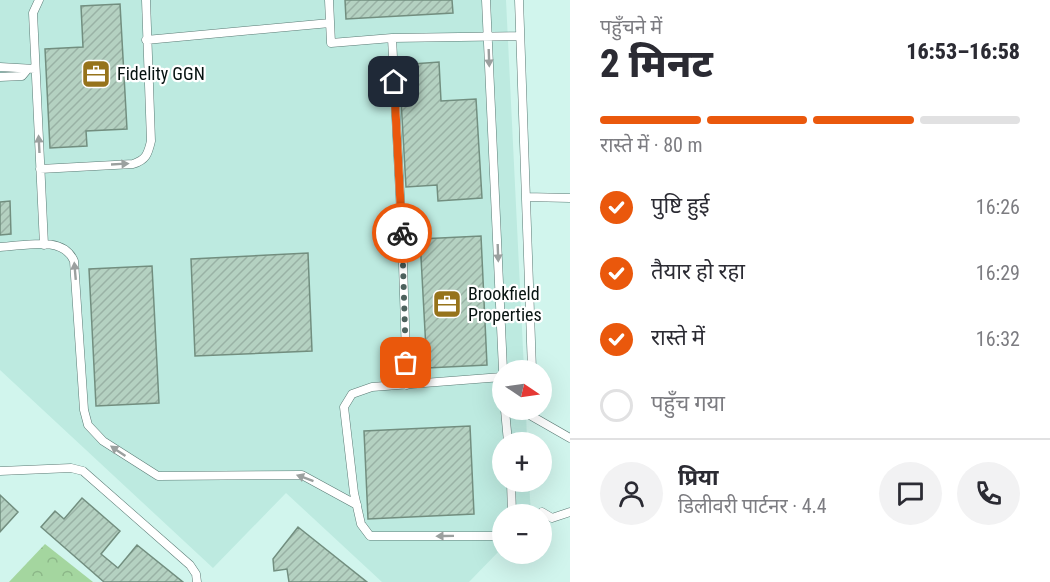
<!DOCTYPE html>
<html lang="hi">
<head>
<meta charset="utf-8">
<style>
	:root { --surface:#fff; --page:#f2f2f3; --text:#2b2b33; --muted:#7c7c81; --line:#e1e1e2; --accent:#ea580c }
	body { margin:0; font-family:"Roboto Condensed","Noto Sans Devanagari",sans-serif; background:var(--page); color:var(--text); height:100vh; display:flex; flex-direction:column; font-size:22px; white-space:nowrap }
	* { box-sizing:border-box; margin:0 }
	p { font-size:20px; color:var(--muted) }
	.icon { flex:none; width:33px; height:33px; fill:none; stroke:currentColor; stroke-width:2; stroke-linecap:round; stroke-linejoin:round }
	.map { position:relative; flex:1; overflow:hidden }
	.panel { display:flex; flex-direction:column; background:var(--surface); width:480px }
	.panel>* { flex:none }
	.needle { width:39px; rotate:103deg }
	.tools { position:absolute; left:492px; top:360px; display:grid; gap:12px }
	.tools a { display:grid; place-items:center; width:60px; height:60px; border-radius:50%; background:var(--surface); box-shadow:0 6px 24px #0002; font-size:30px }
	.pin { position:absolute; display:grid; place-items:center; width:51px; height:51px; color:#fff; margin:-26px; border-radius:12px; box-shadow:0 3px 9px #0006 }
	.courier { position:absolute; display:grid; place-items:center; width:60px; height:60px; margin:-30px; border:4px solid #ea580c; border-radius:50%; background:#fff; color:#222; box-shadow:0 2px 8px #0007 }
	.head em { font-style:normal; font-weight:800 }
	.head div { display:flex; flex-direction:column-reverse }
	.head { display:flex; align-items:center; justify-content:space-between; height:102px; padding:0 30px }
	h1 { font-size:39px; font-weight:800; line-height:45px }
	.bar { display:grid; grid-template-columns:repeat(4,1fr); gap:9px 6px; align-content:center; height:72px; padding:0 30px }
	.bar i { height:8px; border-radius:4px; background:var(--line) }
	.bar .active { background:var(--accent) }
	.bar p { grid-column:span 4 }
	.line { display:flex; align-items:center; gap:15px; padding:0 30px; border-top:2px solid var(--line) }
	.line div { flex:1 }
	.round { display:grid; place-items:center; flex:none; width:63px; height:63px; border-radius:32px; background:var(--page) }
	ol { padding:0 30px; list-style:none }
	li { display:flex; align-items:center; gap:18px; height:66px }
	li p { margin-inline-start:auto }
	li .icon { padding:6px; border-radius:50%; background:var(--accent); color:#fff; stroke-width:4 }
	li:last-child { color:var(--muted) }
	li i { width:33px; height:33px; border:3px solid var(--line); border-radius:50% }
	main { display:flex; flex:1; min-height:0 }
	.map>svg:first-child { display:block }
</style>
</head>
<body>
<main>
<div class="map">
<svg width="570" height="582" viewBox="0 0 570 582">
	<defs>
		<pattern id="park-crowns" width="20" height="18" patternUnits="userSpaceOnUse" patternTransform="scale(1.5)"><rect width="20" height="18" fill="#a4d69f"/><path d="M2 6a3 3 0 1 1 6 0M12 15a3 3 0 1 1 6 0" fill="none" stroke="#8cb788"/></pattern>
		<pattern id="building-hatch" width="6" height="6" patternUnits="userSpaceOnUse" patternTransform="scale(1.5)"><rect width="6" height="6" fill="#b4d1c1"/><path d="M-1 1l2-2M0 6l6-6M5 7l2-2" fill="none" stroke="#99b2a5"/></pattern>
	</defs>
	<rect width="100%" height="100%" fill="#d1f5ed"/>
	<path fill="#bdeae0" d="M0,0h506l18,370h-22v40h24l1,32h-25v40h27l2,32h-29v34l-33,34h-87l-96,-89 -73,75 -213,-198z"/>
	<path fill="url(#park-crowns)" d="M45,544l48,38h-84z"/>
	<path fill="url(#building-hatch)" stroke="#728e7f" stroke-width="1.5" d="M345,0h107l1,13 -107,6z
		M120,4l7,125 -41,2 1,15 -37,2 -5,-99 38,-2 -2,-41z
		M439,62l2,39 35,-2 6,99 -44,3 -1,-16 -31,2 -7,-122z
		M10,201l1,33 -11,1v-33z
		M481,236l6,129 -60,3 -7,-129z
		M308,253l4,98 -117,5 -4,-97z
		M152,266l7,137 -63,3 -7,-137z
		M470,426l4,88 -106,5 -4,-88z
		M0,495l18,17 -18,20z
		M82,498l38,33 -19,23 17,14 19,-23 46,37h-79l-63,-55 14,-16 9,8z
		M298,527l69,55h-78l-2,-13 -13,2 -1,-12z"/>
	<g fill="none" stroke-linecap="round" stroke-linejoin="round">
		<g stroke="#5a7a74" stroke-width="9">
			<path id="lane" d="M39,0l-6,13 11,232
				M329,0l2,43 61,-5 128,-2
				M486,0l17,370
				M519,0l13,370
				M392,38l10,196 5,151
				M146,40l184,-17
				M0,67l35,2
				M0,77l22,-1 5,-6
				M40,169l93,-5c13,-4 15,-10 18,-23l-5,-141
				M526,197l44,1
				M0,247c25,-1 63,-12 74,14l10,149 4,15 15,16 55,35 144,-1 55,30
				M502,377l-130,10 -20,7 -8,13 10,86 7,31 9,12h126l6,-4
				M505,410l3,32
				M521,410l49,28
				M0,471l71,-3 12,3 107,94 6,9 1,8
				M511,482l1,32
				M542,512l10,6 18,-6"/>
		</g>
		<use href="#lane" stroke="#fff" stroke-width="8"/>
	</g>
	<defs><path id="oneway-solid" d="M-6-.8H1V-3.2L6.5 0L1 3.2V.8H-6Z" transform="scale(1.5)"/></defs>
	<g fill="#9ba09f">
		<use href="#oneway-solid" transform="translate(489 58) rotate(88)"/>
		<use href="#oneway-solid" transform="translate(39 144) rotate(-93)"/>
		<use href="#oneway-solid" transform="translate(120 164) rotate(-3)"/>
		<use href="#oneway-solid" transform="translate(498 253) rotate(88)"/>
		<use href="#oneway-solid" transform="translate(75 271) rotate(-95)"/>
		<use href="#oneway-solid" transform="translate(118 451) rotate(-146)"/>
		<use href="#oneway-solid" transform="translate(305 478) rotate(-160)"/>
		<use href="#oneway-solid" transform="translate(445 536) rotate(179)"/>
	</g>
	<g fill="none" stroke-linecap="round" stroke-linejoin="round">
		<path stroke="#4d615d" stroke-width="6" stroke-dasharray="0 10.8" d="M402,233l4,130"/>
		<path stroke="#ea580c" stroke-width="8" d="M394,82l8,151"/>
	</g>
	<defs>
		<g id="office-square" transform="scale(1.5)"><rect x="-9" y="-9" width="18" height="18" rx="4" fill="#96731b" stroke="#fff"/><path d="M-6-3h4V-5.5h4V-3h4V5H-6ZM-1-4.5V-3h2v-1.5ZM-6 0V1H6V0Z" fill="#fff"/></g>
	</defs>
	<g fill-rule="evenodd">
		<use href="#office-square" x="96" y="74"/>
		<use href="#office-square" x="447" y="304"/>
	</g>
	<g text-anchor="middle" stroke-width="4.5" stroke-linejoin="round" paint-order="stroke">
		<g font-size="18" fill="#061210" stroke="#fff" text-anchor="start">
			<text x="117" y="80">Fidelity GGN</text>
			<text x="468" y="300">Brookfield<tspan x="468" dy="21">Properties</tspan></text>
		</g>
	</g>
</svg>
<div class="tools">
<a><svg class="needle" viewBox="-14 -14 28 28"><path d="M0-13l5 13h-10z" fill="#e53935"/><path d="M0 13l5-13h-10z" fill="#7c7c81"/></svg></a>
<a>+</a>
<a>−</a>
</div>
<div class="pin" style="left:406px;top:363px;background:#ea580c"><svg class="icon" aria-label="bag" viewBox="0 0 24 24"><path d="M5 8h14l-1 12H6zM9 8a3 3 0 0 1 6 0"/></svg></div>
<div class="pin" style="left:394px;top:82px;background:#1f2937"><svg class="icon" aria-label="home" viewBox="0 0 24 24"><path d="M3 11l9-7 9 7M6 9v11h12V9"/></svg></div>
<div class="courier" style="left:402px;top:233px"><svg class="icon" aria-label="bike" viewBox="0 0 24 24"><circle cx="6" cy="16" r="4"/><circle cx="18" cy="16" r="4"/><path d="M6 16l4-8h5l3 8M10 8l3 8H6M13 5h3"/></svg></div>
</div>
<section class="panel">
<div class="head"><div><h1>2 मिनट</h1><p>पहुँचने में</p></div><em>16:53–16:58</em></div>
<div class="bar"><i class="active"></i><i class="active"></i><i class="active"></i><i></i><p>रास्ते में · 80 m</p></div>
<ol>
<li><svg class="icon" aria-label="check" viewBox="0 0 24 24"><path d="M5 12l5 5 9-10"/></svg>पुष्टि हुई<p>16:26</p></li>
<li><svg class="icon" aria-label="check" viewBox="0 0 24 24"><path d="M5 12l5 5 9-10"/></svg>तैयार हो रहा<p>16:29</p></li>
<li><svg class="icon" aria-label="check" viewBox="0 0 24 24"><path d="M5 12l5 5 9-10"/></svg>रास्ते में<p>16:32</p></li>
<li><i></i>पहुँच गया</li>
</ol>
<div class="line" style="height:108px"><a class="round"><svg class="icon" aria-label="person" viewBox="0 0 24 24"><circle cx="12" cy="8" r="4"/><path d="M4 21q1-7 8-7t8 7"/></svg></a><div><b>प्रिया</b><p>डिलीवरी पार्टनर · 4.4</p></div><a class="round"><svg class="icon" aria-label="chat" viewBox="0 0 24 24"><path d="M4 5h16v11H9l-5 4z"/></svg></a><a class="round"><svg class="icon" aria-label="phone" viewBox="0 0 24 24"><path d="M5 4h4l2 5-3 2q2 4 5 5l2-3 5 2v4C11 20 4 13 5 4z"/></svg></a></div>
</section>
</main>
</body>
</html>
